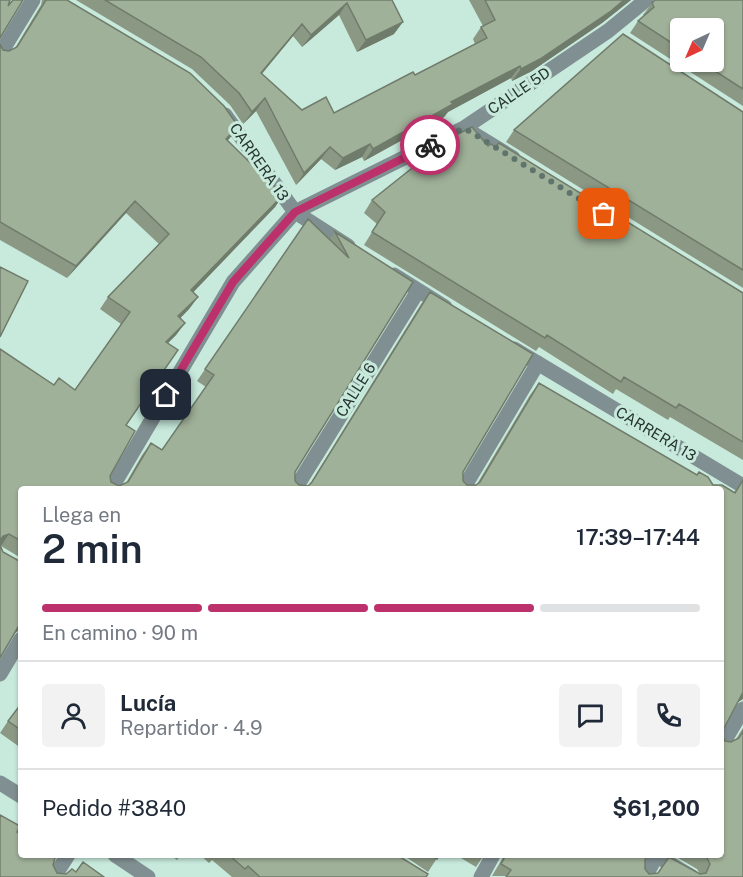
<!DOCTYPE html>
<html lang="es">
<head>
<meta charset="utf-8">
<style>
	:root { --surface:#fff; --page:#f2f2f3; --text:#1f2937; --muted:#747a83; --line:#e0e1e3; --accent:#bc316b }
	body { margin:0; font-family:"Public Sans",sans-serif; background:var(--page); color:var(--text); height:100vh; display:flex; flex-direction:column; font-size:22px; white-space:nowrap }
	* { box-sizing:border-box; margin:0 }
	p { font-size:20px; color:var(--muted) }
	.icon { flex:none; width:33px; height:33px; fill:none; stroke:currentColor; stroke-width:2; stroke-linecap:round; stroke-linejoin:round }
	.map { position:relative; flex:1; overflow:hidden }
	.details { position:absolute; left:18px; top:486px; width:706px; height:372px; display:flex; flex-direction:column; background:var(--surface); border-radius:6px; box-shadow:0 2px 4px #0004 }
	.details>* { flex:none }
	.needle { width:39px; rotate:224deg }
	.fabs { position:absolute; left:670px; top:18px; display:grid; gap:12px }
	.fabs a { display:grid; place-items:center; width:54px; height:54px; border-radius:6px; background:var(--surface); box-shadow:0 2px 4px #0004; font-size:30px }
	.pin { position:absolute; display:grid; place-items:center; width:51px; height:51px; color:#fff; margin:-26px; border-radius:12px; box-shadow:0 3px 9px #0006 }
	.courier { position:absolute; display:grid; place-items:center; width:60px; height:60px; margin:-30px; border:4px solid #bc316b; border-radius:50%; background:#fff; color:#222; box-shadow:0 2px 8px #0007 }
	.head em { font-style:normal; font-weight:600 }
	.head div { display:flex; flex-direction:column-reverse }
	.head { display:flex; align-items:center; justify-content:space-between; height:102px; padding:0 24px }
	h1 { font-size:39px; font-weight:600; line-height:45px }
	.bar { display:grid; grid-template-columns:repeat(4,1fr); gap:9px 6px; align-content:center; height:72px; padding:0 24px }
	.bar i { height:8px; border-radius:4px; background:var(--line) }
	.bar .selected { background:var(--accent) }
	.bar p { grid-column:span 4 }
	.line { display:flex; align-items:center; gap:15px; padding:0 24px; border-top:2px solid var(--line) }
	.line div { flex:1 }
	.round { display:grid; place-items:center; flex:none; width:63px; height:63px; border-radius:6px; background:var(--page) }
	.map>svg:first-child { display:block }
</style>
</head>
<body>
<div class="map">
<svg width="743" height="877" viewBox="0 0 743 877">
	<rect width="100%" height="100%" fill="#c8eadd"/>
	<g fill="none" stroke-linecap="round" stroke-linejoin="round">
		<path stroke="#808f91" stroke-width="15" d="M0,54l33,-54
			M225,115l70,97 53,34
			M464,128l49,30
			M394,275l51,32
			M514,349l229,137
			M111,489l122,-207 62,-70 169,-84 144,-97 38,-31
			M295,489l123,-198
			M463,489l75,-126
			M0,674l21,-35
			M722,745l21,-36
			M0,783l21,13
			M115,855l33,22
			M657,856l35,21
			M54,877l14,-22
			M481,877l12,-22
			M645,877l12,-22"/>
	</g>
	<path fill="#8a9884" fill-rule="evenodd" d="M42,0h25l163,138 -3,2 56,55 -8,12 -82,85 5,5 -9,12 -9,9 5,5 -9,12 -8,8 -42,82 -16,51 1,6 8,4 7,-3 16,-28 9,-12 11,7 44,-63 -9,-6 111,-162 22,20 5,-7 78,50 -118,190v9l4,4 9,1 2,-2 111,-180 9,-12 33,180v9l4,4h9l1,-1 53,-89 9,-12 174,102 21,7 9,-12v219l-5,3 -16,-213h-701v69l-20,-12 2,6 18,10v67l-6,4 -15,24v-308l54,36 21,5 46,-66 -21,-15 8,-12 51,-53 -33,-31 -59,65 -67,-38v-196l3,6 6,1 6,-3 26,-43z
		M76,0h316l2,34 -37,18 -18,-37 -37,32 -9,-11 -31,38 40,36 32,3 81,-38 60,-31 -2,-5 8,-12 2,-1 -14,-26h162l-29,23 -70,48 -20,10 -1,-3 -63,34 -4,5 -80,44 -2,-4 -27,13 -14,-11 -25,26 -40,-74 -13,13 -13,-19 -38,-36z
		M743,0v106l-113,-73 8,-12 6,-5 -1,-1 9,-12zM681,28l33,34h-33z
		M743,112v176l-237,-146 8,-12z
		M488,146l7,1 248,146v167l-73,-43 -2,3 -52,-31 -3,5 -74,-47 -3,4 -172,-106 13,-21 -13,-11 8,-13z
		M21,704v44l-21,-15 8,-12z
		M743,728v149l-251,-1 10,-17v-4h146l-3,5v9l4,5h51l-3,-5 -24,-14h49l3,-114 6,1 5,-3z
		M170,855h11l-4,5z
		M200,855h197l29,22h-194l-20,-17 -3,3z
		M403,855h36l-11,17z
		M456,855h28l-8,12z"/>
	<path fill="#707c6b" d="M624,0h7l-29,23 -70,48 -20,10 9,-12z
		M347,3l-8,12 -37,32 9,-12z
		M403,22l-9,12 -37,18 9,-12z
		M302,24l-9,12 -41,49 9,-12z
		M520,66l-9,12 -63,34 -4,5 -80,44 9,-12 78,-47z
		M265,98l-9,13 -13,13 9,-12z
		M238,126l-8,12 -13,13 9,-12z
		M370,144l-8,13 -27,13 8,-12z
		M330,147l-9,12 -25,26 8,-12z
		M283,195l-8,12 -92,96 8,-13z
		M135,201l-9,12 -59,65 9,-12z
		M198,297l-9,12 -19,20 8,-13z
		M185,323l-9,12 -19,19 9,-12z
		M9,534l-8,12 -1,1v-7l3,-4z
		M21,622v7l-8,5z
		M743,692v7l-8,5z"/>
	<path fill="#a0b199" stroke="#707c6b" stroke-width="1.5" d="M0,0h10l-2,6 5,-6h10l-23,38z
		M46,0h21l123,73 34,33 14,20 -12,13 57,56 -92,95 7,7 -20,19 7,7 -19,19 12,8 -52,75 9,6 -25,45 1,6 8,4 9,-4 23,-39 11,7 52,-75 -9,-6 103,-150 41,39 -14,-26 78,50 -118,190v9l4,4 9,1 4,-4 118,-190 103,62 -70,118v9l4,4h9l4,-3 59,-99 158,92 2,-3 9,5 5,8h9l13,8 8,-13v212l-21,40v-243h-701v52l-12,-7 -6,2 -3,5v-192l54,36 5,-7 16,12 55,-78 -22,-15 61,-63 -34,-33 -59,65 -76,-44v-178l3,6 6,1 8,-4z
		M105,0h287l11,22 -37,18 -19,-37 -36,32 -9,-11 -41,49 41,37 24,-13 8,16 79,-41 2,3 72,-37 -6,-11 14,-7 -10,-20h139l-13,11 -71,48 -19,10 -1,-3 -69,36 2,2 -80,45 -3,-5 -27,14 -13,-11 -26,26 -39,-75 -13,14 -13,-19 -38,-36z
		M655,0h88v89l-42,-27h13v-34h-33v21l-43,-28 16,-14 -2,-4z
		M623,34l120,78v158l-229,-140z
		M472,127l16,19 3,-2 4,3 4,-4 244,150v149l-64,-38 -3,4 -52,-31 -3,5 -74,-47 -2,3 -173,-106 13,-20 -13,-12 78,-62z
		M0,267l28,14 -28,56z
		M0,545l3,7 18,10v60l-21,36z
		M21,704v26l-13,-9z
		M743,731v146h-237l5,-7 -10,-6 5,-9h142l-3,5v9l4,5 9,-1 11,-16 31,17 6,-1 4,-9 -4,-8 -3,-1h19v-121l3,7 6,1 8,-4z
		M0,815l20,11 -3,6 4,3v20h30l4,3 -2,7 4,8 9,1 6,-5 4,3 7,-10 21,15h-104z
		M229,855h168l31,19 -2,3h-166l-12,-11 -3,3z
		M430,855h9l-2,4z"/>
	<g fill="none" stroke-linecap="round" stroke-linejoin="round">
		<path stroke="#5f746c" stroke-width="6" stroke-dasharray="0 10.8" d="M430,145l34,-17 140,86"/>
		<path stroke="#bc316b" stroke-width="8" d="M166,395l67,-113 62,-70 135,-67"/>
	</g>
	<g text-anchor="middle" stroke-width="6" stroke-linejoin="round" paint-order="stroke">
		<g font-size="15" fill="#26342f" stroke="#c8eadd">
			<text transform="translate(519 91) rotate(-34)" y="5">CALLE 5D</text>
			<text transform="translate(259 162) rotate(55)" y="5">CARRERA 13</text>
			<text transform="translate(356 390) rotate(-58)" y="5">CALLE 6</text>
			<text transform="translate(656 434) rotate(31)" y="5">CARRERA 13</text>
		</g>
	</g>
</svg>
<div class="fabs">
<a><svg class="needle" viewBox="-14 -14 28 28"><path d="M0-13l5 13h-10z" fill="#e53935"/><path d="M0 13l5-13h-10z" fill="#747a83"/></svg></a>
</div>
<div class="pin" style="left:604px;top:214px;background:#ea580c"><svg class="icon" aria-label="bag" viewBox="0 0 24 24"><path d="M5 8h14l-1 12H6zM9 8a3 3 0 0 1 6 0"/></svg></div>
<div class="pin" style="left:166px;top:395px;background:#1f2937"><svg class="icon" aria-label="home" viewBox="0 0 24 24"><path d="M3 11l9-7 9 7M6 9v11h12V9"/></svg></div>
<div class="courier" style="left:430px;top:145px"><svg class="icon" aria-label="bike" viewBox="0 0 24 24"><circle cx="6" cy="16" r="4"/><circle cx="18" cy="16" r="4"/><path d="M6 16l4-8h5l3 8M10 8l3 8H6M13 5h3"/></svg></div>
<section class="details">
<div class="head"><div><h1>2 min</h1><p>Llega en</p></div><em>17:39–17:44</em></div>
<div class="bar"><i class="selected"></i><i class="selected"></i><i class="selected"></i><i></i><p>En camino · 90 m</p></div>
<div class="line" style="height:108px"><a class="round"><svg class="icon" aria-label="person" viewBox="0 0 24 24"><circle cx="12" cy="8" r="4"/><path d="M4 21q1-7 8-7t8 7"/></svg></a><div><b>Lucía</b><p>Repartidor · 4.9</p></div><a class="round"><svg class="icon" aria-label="chat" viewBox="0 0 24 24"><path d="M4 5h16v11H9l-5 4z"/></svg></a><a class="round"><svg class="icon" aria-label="phone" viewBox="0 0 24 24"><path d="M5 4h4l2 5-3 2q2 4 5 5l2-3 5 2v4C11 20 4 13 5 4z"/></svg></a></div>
<div class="line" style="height:78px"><div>Pedido #3840</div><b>$61,200</b></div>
</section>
</div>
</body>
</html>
